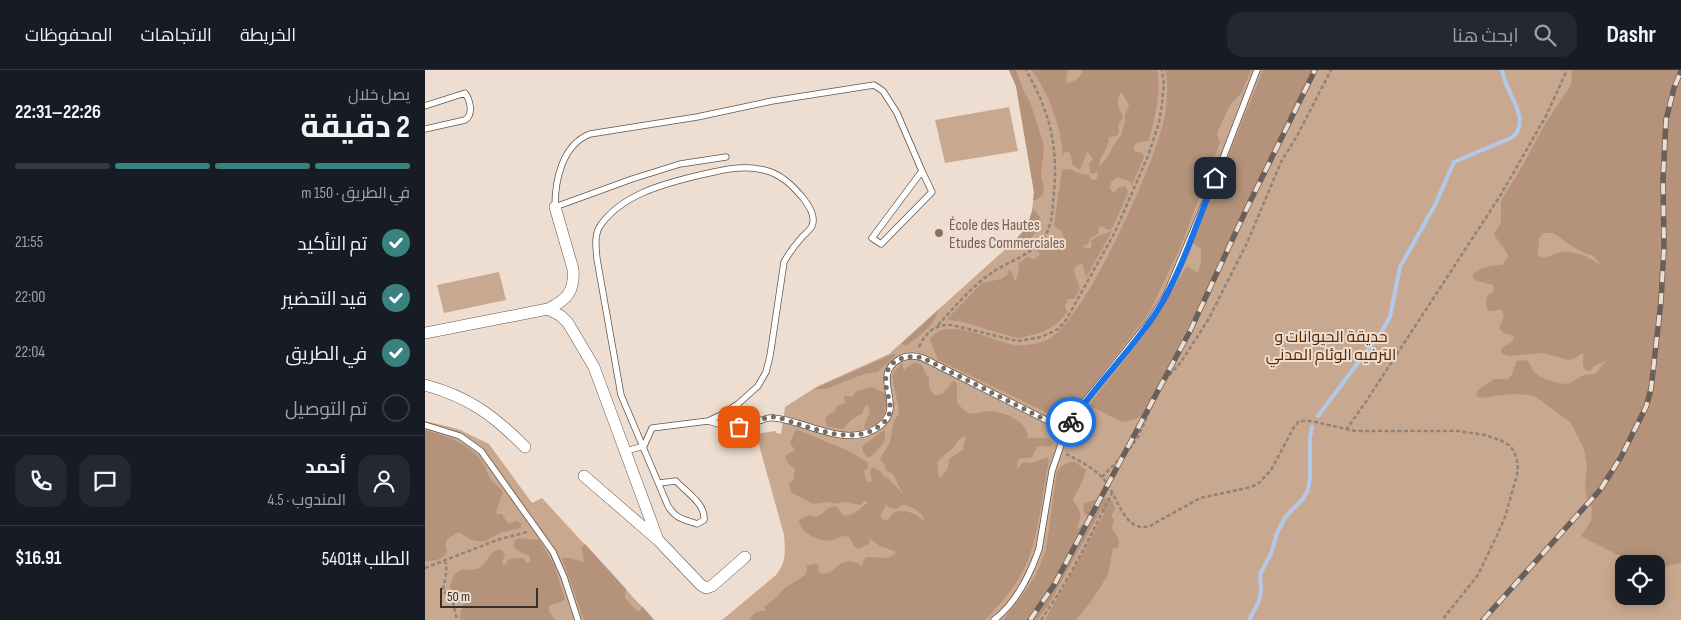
<!DOCTYPE html>
<html lang="ar">
<head>
<meta charset="utf-8">
<style>
	:root { --surface:#171b24; --page:#242831; --text:#f1f3f6; --muted:#9ea1a6; --line:#363941; --accent:#3a8280 }
	body { margin:0; font-family:"Sofia Sans Condensed",Cairo,sans-serif; background:var(--page); color:var(--text); direction:rtl; height:100vh; display:flex; flex-direction:column; font-size:19px; white-space:nowrap }
	* { box-sizing:border-box; margin:0 }
	p { font-size:16px; color:var(--muted) }
	.icon { flex:none; width:28px; height:28px; fill:none; stroke:currentColor; stroke-width:2; stroke-linecap:round; stroke-linejoin:round }
	.map { position:relative; flex:1; overflow:hidden; direction:ltr }
	.sheet { display:flex; flex-direction:column; background:var(--surface); width:425px }
	.sheet>* { flex:none }
	.buttons { position:absolute; left:1190px; top:485px; display:grid; gap:10px }
	.buttons a { display:grid; place-items:center; width:50px; height:50px; border-radius:10px; background:var(--surface); box-shadow:0 2px 12px #0003; font-size:25px }
	.scale { position:absolute; left:15px; bottom:12px; width:98px; box-sizing:border-box; padding-left:5px; border:2px solid #362f2a; border-top:0; font-size:14px; line-height:18px; white-space:nowrap; color:#362f2a; -webkit-text-stroke:4px #eeddd1; paint-order:stroke }
	.pin { position:absolute; display:grid; place-items:center; width:42px; height:42px; color:#fff; margin:-21px; border-radius:10px; box-shadow:0 2px 8px #0006 }
	.courier { position:absolute; display:grid; place-items:center; width:50px; height:50px; margin:-25px; border:4px solid #1a73e8; border-radius:50%; background:#fff; color:#222; box-shadow:0 1px 6px #0007 }
	.summary em { font-style:normal; font-weight:700 }
	.summary div { display:flex; flex-direction:column-reverse }
	.summary { display:flex; align-items:center; justify-content:space-between; height:85px; padding:0 15px }
	h1 { font-size:32px; font-weight:700; line-height:38px }
	.bar { display:grid; grid-template-columns:repeat(4,1fr); gap:8px 5px; align-content:center; height:60px; padding:0 15px }
	.bar i { height:6px; border-radius:4px; background:var(--line) }
	.bar .current { background:var(--accent) }
	.bar p { grid-column:span 4 }
	.line { display:flex; align-items:center; gap:12px; padding:0 15px; border-top:1px solid var(--line) }
	.line div { flex:1 }
	.round { display:grid; place-items:center; flex:none; width:52px; height:52px; border-radius:15px; background:var(--page) }
	ol { padding:0 15px; list-style:none }
	li { display:flex; align-items:center; gap:15px; height:55px }
	li p { margin-inline-start:auto }
	li .icon { padding:5px; border-radius:50%; background:var(--accent); color:#fff; stroke-width:4 }
	li:last-child { color:var(--muted) }
	li i { width:28px; height:28px; border:2px solid var(--line); border-radius:50% }
	header { display:flex; align-items:center; gap:30px; box-sizing:border-box; height:70px; padding:0 25px; background:var(--surface); border-bottom:1px solid var(--line) }
	header strong { font-size:24px }
	nav { display:flex; gap:28px; margin-inline-start:auto; font-size:18px }
	.search { width:350px; height:45px; background:var(--page); display:flex; align-items:center; gap:12px; box-sizing:border-box; padding:0 18px; border-radius:15px; color:var(--muted); font-size:19px }
	main { display:flex; flex:1; min-height:0 }
	.map>svg:first-child { display:block }
</style>
</head>
<body>
<header>
<strong>Dashr</strong>
<div class="search"><svg class="icon" aria-label="search" viewBox="0 0 24 24"><circle cx="10" cy="10" r="6"/><path d="M15 15l6 6"/></svg>ابحث هنا</div>
<nav><a>الخريطة</a><a>الاتجاهات</a><a>المحفوظات</a></nav>
</header>
<main>
<div class="map">
<svg width="1256" height="550" viewBox="0 0 1256 550">
	<rect width="100%" height="100%" fill="#eeddd1"/>
	<path fill="#c9a890" fill-rule="evenodd" d="M584,0h672v550h-959l54,-45c11,-14 9,-23 8,-40l-28,-101 20,-3v2l5,1 4,-27 33,-21 71,-32 121,-109 17,-18 5,-16 2,-19 -18,-106zM1199,494h32v32h-32z
		M584,37l9,44 -73,12 -10,-43z
		M74,202l7,28 -62,13 -7,-28z
		M0,351l33,8 31,15 43,59 10,-5 112,122h-229z"/>
	<path fill="#b5937b" fill-rule="evenodd" d="M584,0h7l7,20 7,12 13,40c2,10 -1,21 -2,32 0,6 5,13 2,20 -2,4 -6,5 -10,7l1,-9 -18,-106z
		M607,0h36l-2,10 2,3c7,-2 11,-4 14,-11l-1,-2h76c5,25 -3,47 -8,71l-11,1 -4,4v5l9,2 1,4 -13,30v-5l-13,-5 -7,5 -1,7 3,3h2l3,-4 7,-2 2,2 1,5 -16,36 -4,1 -7,-4 -2,1 -1,7 -8,4 -2,6 -5,2 2,2h5l2,-2 -1,-6 4,-3 17,-6 -26,47 -4,-15 -7,4 -1,4 6,18 -6,10h-6l-3,7 2,6 -8,10 -9,6 -7,4 -23,6h-4l-53,-16 -14,-2 -1,-2 34,-35 19,-4 6,-4 2,-5 3,2 2,8h2l3,-10 -1,-7 10,-6 6,2 5,-3 1,-3 -4,-2 15,-15 4,1 7,10 3,1 2,-5 -2,-1 -3,-10 -8,-6 8,-56 9,-1 9,5 9,1 2,4 5,1 2,-5 -1,-3 -5,2 -2,-1 -1,-9 4,-6 -6,-6 -7,18 -8,-6 -1,-8 -3,-5 -3,1 -2,4c-2,-31 -14,-61 -31,-86zM696,22l8,13 -4,9v7l-4,14 -8,11 -6,12 -8,8c1,-12 9,-14 10,-29l8,-1 2,-4 -1,-6 5,-9 -5,-12v-6z
		M740,0h86l-9,22 -12,13 -13,28 3,10 -40,105 -26,55 -7,13 -79,101 -6,3 -124,-60 -8,-21c17,-25 62,3 85,6 11,1 24,-1 34,-6 37,-21 106,-176 115,-220 3,-15 5,-34 1,-49z
		M838,0h50l-133,274 -38,72 -16,6 -6,-1 -31,-16 57,-72 41,-67 11,7 3,-9v-15l-8,-6z
		M1147,0h109v493l-11,2 -14,8v-9l-24,-2 -51,-26 10,-15 1,-13 -5,-9 -2,-11 2,-23 -3,-16 -13,-26 -35,-26c-18,-6 -37,-2 -54,1l-4,-1 -2,-3 3,-5 15,-10h14l3,-3 6,-15 10,-1c3,4 4,7 6,11 7,8 25,13 35,13l16,-9 11,-1 11,-13 -12,5 -4,5 -5,-1c-5,-10 0,-10 -2,-17l-8,5 -6,2 -27,-7 -33,3 -7,-2 -1,-4 2,-3 9,-5 2,-6 -10,-3 -5,-5 5,-11 -2,-7 -14,1c-3,-6 -2,-9 -1,-15l7,-5 -1,-6 -17,-4 -4,-5c6,-9 20,-11 30,-11l6,-8c-1,-8 -10,-14 -14,-23l7,-11v-22l19,-31 25,-46 26,-39zM1119,163h9l25,17 17,7 6,9c-9,-8 -26,-16 -40,-14 -8,2 -15,8 -23,4 -2,-5 1,-6 1,-11 0,-6 -1,-8 5,-12z
		M608,138l7,9c-3,15 -8,26 -24,29l-3,-3 14,-16z
		M513,240c-4,17 -19,26 -31,35l-6,-1z
		M470,283v3l-18,16 -13,2 -38,15h-12z
		M490,292l7,3 4,10 3,2v10l5,8c10,2 14,-9 20,-15l3,4v18c3,4 7,9 11,11 6,2 14,-2 20,-2 15,0 40,10 40,27h19l5,4 1,2 -4,3 -8,-1 -4,1 -5,10c-11,4 -15,-4 -15,12l6,-7 9,1 15,-6 2,4c-7,32 -9,68 -21,99 -8,21 -27,44 -43,60h-235c2,-7 9,-10 16,-9l-2,-4 12,-9 8,-9 22,-15 1,-8 5,-2h5l2,3 -1,5c18,9 20,-23 44,-6l2,-7 3,-2 21,1 8,-5 -2,-2 -14,-5 -11,-8 1,5 -12,6 -4,-3 -4,-8 -8,-3c-11,13 -42,1 -43,-15l11,-5 6,2c10,-4 17,-20 27,-2 10,2 18,-7 25,-13l-4,-1 -3,4 -18,-3 -9,2 -4,-2 -17,2 -21,-11 -2,-4 -1,-5 5,-5 1,-10c-5,-5 -11,-6 -9,-14l9,-5 -5,-7 6,-14 57,24 15,10v6l-4,2 3,12 5,-2 -2,-10 3,-4 7,4 5,6 3,1 15,16 -8,-15 -1,-4 -8,-5 -1,-5 -5,-6 10,-17 4,-21 4,-6 1,-5 -7,-33 2,-5 8,-9 2,7zM540,366l1,2 -3,7 1,4 -15,10 -1,9 -7,9h-2l-2,-15 17,-15 5,-8zM461,435c8,5 10,5 17,0 10,2 20,7 22,17 -7,-8 -29,-19 -36,-3l-5,1 -4,-4z
		M447,317l13,6c4,19 -2,31 -21,36 0,-9 7,-13 5,-22l-3,-2 -1,1 -3,8 -10,5 -9,10 -16,-2 -2,-9 6,-5 3,-1 3,-6 8,-3 -1,-6 2,-1c10,2 5,0 11,-5z
		M0,360c21,6 45,13 58,33 3,6 5,13 9,18 4,4 8,6 11,11l-7,20 1,2h5l6,10 9,-3 4,2v5l-18,4 -20,10 -12,-2 -11,-7h-3l-10,6 -2,6 2,7c-6,9 -13,9 -22,9z
		M459,360c5,11 -6,19 -13,27h-4l-4,-5 -1,-6z
		M644,392h6l11,8 -3,10 -10,19c6,13 11,13 4,29l1,1 8,-7 1,-6 -4,-6 1,-7 20,-5 9,3 2,9 -4,5 3,5 -2,9c4,7 10,9 5,19h-4l-5,27 -16,25 -16,20h-31l59,-106v-3l-3,-1 -53,96 -11,14h-34l23,-30 10,-15 10,-25 11,-79 5,-5z
		M94,468l20,2 15,25 11,34c-5,5 -11,3 -16,7v5l6,9h-95v-6l4,-12c-7,-3 -11,-8 -14,-16 8,-27 20,-10 32,-20 8,-7 7,-17 20,-16l3,5 -3,7 1,3 4,-1v-4l7,-2h9l4,5 3,-1v-6l-12,-5 -5,-5 2,-6z
		M160,474l41,45 -1,9 12,13h3l2,-5 12,14h-70l-22,-62h8l12,4 2,-1 -2,-14z"/>
	<g fill="none" stroke-linecap="round" stroke-linejoin="round">
		<path stroke="#b2c9ea" stroke-width="4" d="M893,346l64,-85 8,-14 10,-50 35,-62 19,-43 59,-25c19,-19 -8,-44 -11,-67
			M824,550l10,-19 2,-10 -1,-17 11,-20 6,-21 9,-17 17,-17 5,-9 2,-12v-41l2,-10"/>
		<g stroke="#63544a" stroke-width="7">
			<path id="service" d="M0,36l40,-13c5,7 9,21 0,27l-40,9
				M301,87l-46,7 -48,15 -77,28c0,-27 7,-62 35,-73l107,-17 75,-16 102,-16 9,6 14,22 25,58 -50,67 9,6 51,-52 -10,-21
				M283,351c20,6 28,8 48,1 6,-2 12,-5 18,-4 34,3 75,33 107,7 24,-20 -10,-48 17,-65 8,-5 16,-5 25,-2l143,72
				M0,355l35,11 21,15 72,101 11,25 14,43
				M201,381l18,-5 8,-18 56,-7 13,-6 17,-11 20,-18 8,-14 4,-16 14,-94c5,-9 11,-17 18,-25 3,-3 8,-7 10,-11 4,-10 -3,-20 -9,-28 -11,-13 -22,-24 -39,-28 -23,-6 -45,1 -68,6 -33,8 -75,19 -96,50 -6,9 -4,22 -3,33l24,136 47,111c8,13 15,13 29,18l7,-4c2,-16 -18,-28 -28,-39l-17,2
				M569,550c22,-17 36,-45 45,-71l13,-78 14,-41 19,-29 64,-79 17,-27 49,-116 42,-109"/>
		</g>
		<g stroke="#63544a" stroke-width="12">
			<path id="minor" d="M123,239c19,-9 27,-18 25,-40l-18,-62
				M0,263l123,-24 13,7 7,7 26,44 64,173
				M0,315c44,12 68,30 100,62
				M159,406l74,64 43,45 5,3 6,-2 33,-29"/>
		</g>
		<path stroke="#8f837a" stroke-width="2.5" stroke-dasharray="4 2.5" stroke-linecap="butt" d="M513,255c16,-17 32,-37 52,-51 16,-12 38,-17 51,-33 10,-11 11,-25 12,-39 6,-52 -1,-86 -27,-132
			M494,277c7,-15 16,-23 33,-22l65,16 20,-3 11,-4 10,-5 8,-9 49,-88 33,-76 11,-33 3,-20 2,-19 -2,-14
			M921,360l19,-27 135,-207 46,-80 21,-46
			M641,384c12,6 26,13 36,23 16,17 21,57 48,49l50,-28 51,-11 8,-4 12,-13 23,-43 5,-6h12l44,10h103l27,4 15,5 9,5 5,6 4,13 -1,11 -12,42 -8,18 -19,40 -36,45
			M677,407l29,-30 7,-10 23,-52 20,-23 27,-42 39,-77 34,-81 16,-26 34,-66
			M20,490c3,12 0,18 -2,30l10,12 4,18
			M0,498l72,-28 30,-8
			M616,550c28,-40 50,-85 72,-129"/>
		<use href="#service" stroke="#fff" stroke-width="5.5"/>
		<use href="#minor" stroke="#fff" stroke-width="11"/>
		<g stroke="#6a6059" stroke-width="5.5">
			<path id="rail" d="M605,550l24,-35 136,-254 57,-123 68,-138
				M1058,550l117,-130 21,-33 25,-50 5,-18 10,-88 3,-54 -1,-68 3,-59 8,-32 7,-17"/>
		</g>
		<use href="#rail" stroke="#eeddd1" stroke-width="4" stroke-dasharray="11" stroke-linecap="butt"/>
	</g>
	<g fill="none" stroke-linecap="round" stroke-linejoin="round">
		<path stroke="#766c64" stroke-width="5" stroke-dasharray="0 9" d="M314,357c10,-2 22,-9 33,-10 7,0 16,4 23,6 23,7 55,19 78,7 31,-17 10,-32 13,-54 3,-18 23,-22 37,-18l143,72 5,-8"/>
		<path stroke="#1a73e8" stroke-width="6" d="M646,352c26,-39 61,-72 86,-111 25,-40 40,-89 58,-133"/>
	</g>
	<circle fill="#8d6e63" stroke="#eeddd1" stroke-width="2" cx="514" cy="163" r="5"/>
	<g text-anchor="middle" stroke-width="4" stroke-linejoin="round" paint-order="stroke">
		<g font-size="16" fill="#785e54" stroke="#eeddd1" text-anchor="start">
			<text x="524" y="160">École des Hautes<tspan x="524" dy="18">Etudes Commerciales</tspan></text>
		</g>
		<g font-size="16" fill="#552800" stroke="#eeddd1">
			<text x="906" y="272">حديقة الحيوانات و<tspan x="906" dy="18">الترفيه الوئام المدني</tspan></text>
		</g>
	</g>
</svg>
<div class="buttons">
<a><svg class="icon" aria-label="locate" viewBox="0 0 24 24"><circle cx="12" cy="12" r="6"/><path d="M12 2v4M12 18v4M2 12h4M18 12h4"/></svg></a>
</div>
<div class="scale">50 m</div>
<div class="pin" style="left:314px;top:357px;background:#ea580c"><svg class="icon" aria-label="bag" viewBox="0 0 24 24"><path d="M5 8h14l-1 12H6zM9 8a3 3 0 0 1 6 0"/></svg></div>
<div class="pin" style="left:790px;top:108px;background:#1f2937"><svg class="icon" aria-label="home" viewBox="0 0 24 24"><path d="M3 11l9-7 9 7M6 9v11h12V9"/></svg></div>
<div class="courier" style="left:646px;top:352px"><svg class="icon" aria-label="bike" viewBox="0 0 24 24"><circle cx="6" cy="16" r="4"/><circle cx="18" cy="16" r="4"/><path d="M6 16l4-8h5l3 8M10 8l3 8H6M13 5h3"/></svg></div>
</div>
<section class="sheet">
<div class="summary"><div><h1>2 دقيقة</h1><p>يصل خلال</p></div><em>22:26–22:31</em></div>
<div class="bar"><i class="current"></i><i class="current"></i><i class="current"></i><i></i><p>في الطريق · 150 m</p></div>
<ol>
<li><svg class="icon" aria-label="check" viewBox="0 0 24 24"><path d="M5 12l5 5 9-10"/></svg>تم التأكيد<p>21:55</p></li>
<li><svg class="icon" aria-label="check" viewBox="0 0 24 24"><path d="M5 12l5 5 9-10"/></svg>قيد التحضير<p>22:00</p></li>
<li><svg class="icon" aria-label="check" viewBox="0 0 24 24"><path d="M5 12l5 5 9-10"/></svg>في الطريق<p>22:04</p></li>
<li><i></i>تم التوصيل</li>
</ol>
<div class="line" style="height:90px"><a class="round"><svg class="icon" aria-label="person" viewBox="0 0 24 24"><circle cx="12" cy="8" r="4"/><path d="M4 21q1-7 8-7t8 7"/></svg></a><div><b>أحمد</b><p>المندوب · 4.5</p></div><a class="round"><svg class="icon" aria-label="chat" viewBox="0 0 24 24"><path d="M4 5h16v11H9l-5 4z"/></svg></a><a class="round"><svg class="icon" aria-label="phone" viewBox="0 0 24 24"><path d="M5 4h4l2 5-3 2q2 4 5 5l2-3 5 2v4C11 20 4 13 5 4z"/></svg></a></div>
<div class="line" style="height:65px"><div>الطلب #5401</div><b>$16.91</b></div>
</section>
</main>
</body>
</html>
